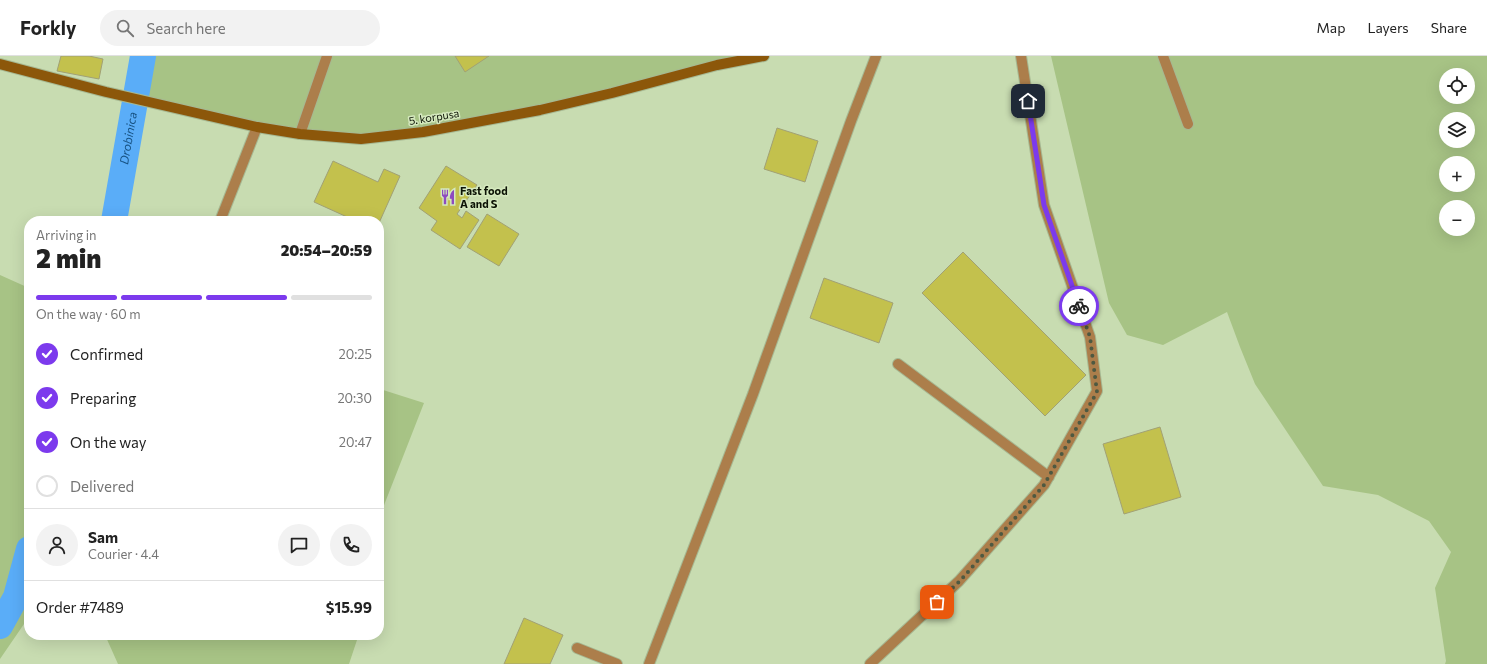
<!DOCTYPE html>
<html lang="en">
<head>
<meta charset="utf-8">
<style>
	:root { --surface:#fff; --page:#f2f2f2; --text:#222; --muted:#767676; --line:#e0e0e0; --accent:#7c3aed }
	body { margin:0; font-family:Commissioner,sans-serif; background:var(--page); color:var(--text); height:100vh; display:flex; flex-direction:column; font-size:15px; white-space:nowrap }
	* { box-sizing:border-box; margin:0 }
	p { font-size:13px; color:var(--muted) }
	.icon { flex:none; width:22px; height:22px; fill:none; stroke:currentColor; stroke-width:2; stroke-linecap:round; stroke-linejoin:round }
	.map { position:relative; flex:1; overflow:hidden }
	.details { position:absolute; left:24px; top:160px; width:360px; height:424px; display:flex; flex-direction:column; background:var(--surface); border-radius:16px; box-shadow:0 4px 16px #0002 }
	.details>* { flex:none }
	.fabs { position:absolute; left:1439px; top:12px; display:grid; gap:8px }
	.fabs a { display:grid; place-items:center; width:36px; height:36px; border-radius:50%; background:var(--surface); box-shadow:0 4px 16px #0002; font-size:20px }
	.pin { position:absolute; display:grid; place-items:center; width:34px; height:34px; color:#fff; margin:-17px; border-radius:8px; box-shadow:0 2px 6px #0006 }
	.courier { position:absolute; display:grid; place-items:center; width:40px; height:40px; margin:-20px; border:3px solid #7c3aed; border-radius:50%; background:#fff; color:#222; box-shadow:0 1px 5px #0007 }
	.head em { font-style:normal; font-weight:800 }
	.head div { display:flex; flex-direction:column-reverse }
	.head { display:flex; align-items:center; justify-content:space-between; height:68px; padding:0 12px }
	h1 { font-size:26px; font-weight:800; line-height:30px }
	.bar { display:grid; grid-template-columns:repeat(4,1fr); gap:6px 4px; align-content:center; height:48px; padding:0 12px }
	.bar i { height:5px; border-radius:3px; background:var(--line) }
	.bar .on { background:var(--accent) }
	.bar p { grid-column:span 4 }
	.line { display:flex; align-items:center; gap:10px; padding:0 12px; border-top:1px solid var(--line) }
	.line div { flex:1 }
	.round { display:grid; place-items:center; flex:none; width:42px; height:42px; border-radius:21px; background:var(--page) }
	ol { padding:0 12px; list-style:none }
	li { display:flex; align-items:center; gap:12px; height:44px }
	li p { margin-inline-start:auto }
	li .icon { padding:4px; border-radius:50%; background:var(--accent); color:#fff; stroke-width:4 }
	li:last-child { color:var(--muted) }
	li i { width:22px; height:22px; border:2px solid var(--line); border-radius:50% }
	header { display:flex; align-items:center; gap:24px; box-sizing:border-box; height:56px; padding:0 20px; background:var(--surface); border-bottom:1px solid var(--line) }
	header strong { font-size:19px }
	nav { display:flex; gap:22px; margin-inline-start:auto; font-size:14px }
	.search { width:280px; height:36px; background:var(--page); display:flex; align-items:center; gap:10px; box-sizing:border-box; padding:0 14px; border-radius:22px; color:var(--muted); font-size:15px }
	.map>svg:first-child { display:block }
</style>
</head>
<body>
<header>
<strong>Forkly</strong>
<div class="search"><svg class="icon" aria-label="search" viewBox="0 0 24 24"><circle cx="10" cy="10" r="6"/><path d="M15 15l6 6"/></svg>Search here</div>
<nav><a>Map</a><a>Layers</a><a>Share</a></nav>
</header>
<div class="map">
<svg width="1487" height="608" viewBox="0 0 1487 608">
	<rect width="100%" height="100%" fill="#c8dcb1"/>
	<path fill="#a7c385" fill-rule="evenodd" d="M143,0h621l-152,37 -251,46 -61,-5 -151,-32 -14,7z
		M1051,0h436v608h-42l1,-3 -11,-73 16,-36 -22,-31 -51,-26 -55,-9 -68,-102 -15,-37 -13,-35 -64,33 -36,-10 -18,-32zM1446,19h22v22h-22zM1446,63h22v22h-22zM1446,107h22v22h-22zM1446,151h22v22h-22z
		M0,219l29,13v322l-5,14 -24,35z
		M380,333l44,14 -45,115v-128z
		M105,579h252v5l-8,24h-231z"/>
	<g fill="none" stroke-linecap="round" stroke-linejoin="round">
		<g stroke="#5aadf8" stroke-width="26">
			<path id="s1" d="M114,165l29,-165"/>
			<path d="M0,570l16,-29 13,-48"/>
		</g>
	</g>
	<path fill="#c3c14d" stroke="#a1a175" d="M61,0h28l14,3 -4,20 -42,-8z
		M455,0h34l-24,16z
		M777,72l41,13 -13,41 -41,-13z
		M333,105l45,21 6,-13 16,7 -21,47v-2h-23l-42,-19z
		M446,110l31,19 -20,29 5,4 4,-7 13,9 -19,29 -29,-19 6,-9 -18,-13z
		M487,158l32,20 -20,32 -32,-19z
		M963,196l123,123 -41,41 -123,-123z
		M824,222l69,25 -14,40 -69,-25z
		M1160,371l21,70 -57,17 -21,-70z
		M524,562l39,17 -13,29h-46z"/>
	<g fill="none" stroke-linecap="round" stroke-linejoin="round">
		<g stroke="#a6b892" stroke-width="12">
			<path id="lane" d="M1163,0l25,68
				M300,78l27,-78
				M898,308l151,113
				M577,592l40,16
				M870,608l89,-83 85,-96 53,-94 -7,-54 -46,-132 -23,-149"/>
		</g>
		<g stroke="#a6b892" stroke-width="12">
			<path id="street" d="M220,165l37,-94
				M649,608l104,-270 98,-273 25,-65"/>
		</g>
		<g stroke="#a6b892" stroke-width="12">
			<path id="secondary" d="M0,8l106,28 151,35 43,7 61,5 62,-7 117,-22 72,-17 105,-28 47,-9"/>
		</g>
		<use href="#lane" stroke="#ac7e4b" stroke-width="10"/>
		<use href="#street" stroke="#ac7e4b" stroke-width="10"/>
		<use href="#secondary" stroke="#8c570a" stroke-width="10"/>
	</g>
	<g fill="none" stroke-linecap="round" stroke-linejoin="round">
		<path stroke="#4e5941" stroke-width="4" stroke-dasharray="0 7.2" d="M937,546l23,-21 84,-96 53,-93 -7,-55 -11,-31"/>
		<path stroke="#7c3aed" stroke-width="5" d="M1028,45l16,104 35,101"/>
	</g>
	<defs>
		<g id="restaurant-bare" transform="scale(1.2)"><path d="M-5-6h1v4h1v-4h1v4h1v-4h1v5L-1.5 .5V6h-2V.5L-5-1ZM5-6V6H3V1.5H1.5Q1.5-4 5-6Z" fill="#8d4bbf" stroke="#d5e9be" stroke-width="2.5" paint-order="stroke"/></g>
	</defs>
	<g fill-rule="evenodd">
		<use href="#restaurant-bare" x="448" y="141"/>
	</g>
	<g text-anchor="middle" stroke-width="3" stroke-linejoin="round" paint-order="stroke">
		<g font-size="11" fill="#0c1305" stroke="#d5e9be">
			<text transform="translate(434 61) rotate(-9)" y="4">5. korpusa</text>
		</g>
		<g font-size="11" font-weight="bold" fill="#0c1305" stroke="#d5e9be" text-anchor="start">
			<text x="460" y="139">Fast food<tspan x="460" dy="13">A and S</tspan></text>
		</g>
		<g font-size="12" font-style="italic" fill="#175283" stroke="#d5e9be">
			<text dy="4" stroke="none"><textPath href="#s1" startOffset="84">Drobinica</textPath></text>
		</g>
	</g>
</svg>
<div class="fabs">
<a><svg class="icon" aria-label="locate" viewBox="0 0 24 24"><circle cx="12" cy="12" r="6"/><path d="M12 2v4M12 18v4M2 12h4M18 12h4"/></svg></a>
<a><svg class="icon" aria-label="layers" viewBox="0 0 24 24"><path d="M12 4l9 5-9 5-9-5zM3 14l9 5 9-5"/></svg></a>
<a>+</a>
<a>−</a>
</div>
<div class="pin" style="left:937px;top:546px;background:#ea580c"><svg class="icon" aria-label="bag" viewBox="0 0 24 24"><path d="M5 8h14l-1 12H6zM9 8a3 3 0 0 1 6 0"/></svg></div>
<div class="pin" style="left:1028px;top:45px;background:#1f2937"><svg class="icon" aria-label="home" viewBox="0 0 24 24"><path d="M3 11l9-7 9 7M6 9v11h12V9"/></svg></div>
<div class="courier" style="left:1079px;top:250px"><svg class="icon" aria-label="bike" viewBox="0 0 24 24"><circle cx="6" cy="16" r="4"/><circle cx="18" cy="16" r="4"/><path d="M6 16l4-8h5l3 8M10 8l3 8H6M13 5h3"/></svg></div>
<section class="details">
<div class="head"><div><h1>2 min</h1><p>Arriving in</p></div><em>20:54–20:59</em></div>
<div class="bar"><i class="on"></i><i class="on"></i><i class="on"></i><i></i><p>On the way · 60 m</p></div>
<ol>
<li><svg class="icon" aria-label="check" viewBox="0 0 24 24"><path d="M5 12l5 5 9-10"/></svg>Confirmed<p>20:25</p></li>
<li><svg class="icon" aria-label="check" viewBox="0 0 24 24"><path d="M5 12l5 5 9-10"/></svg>Preparing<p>20:30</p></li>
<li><svg class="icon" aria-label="check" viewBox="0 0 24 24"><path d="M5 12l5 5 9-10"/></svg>On the way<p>20:47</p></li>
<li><i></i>Delivered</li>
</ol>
<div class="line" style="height:72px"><a class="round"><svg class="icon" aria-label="person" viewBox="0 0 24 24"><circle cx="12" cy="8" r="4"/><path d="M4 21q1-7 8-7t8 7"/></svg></a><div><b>Sam</b><p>Courier · 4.4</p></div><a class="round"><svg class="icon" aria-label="chat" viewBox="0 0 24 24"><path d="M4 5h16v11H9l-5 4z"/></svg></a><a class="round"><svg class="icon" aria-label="phone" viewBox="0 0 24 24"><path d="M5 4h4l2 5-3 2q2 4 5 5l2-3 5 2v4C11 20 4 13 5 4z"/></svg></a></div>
<div class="line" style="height:52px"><div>Order #7489</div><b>$15.99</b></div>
</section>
</div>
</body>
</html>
